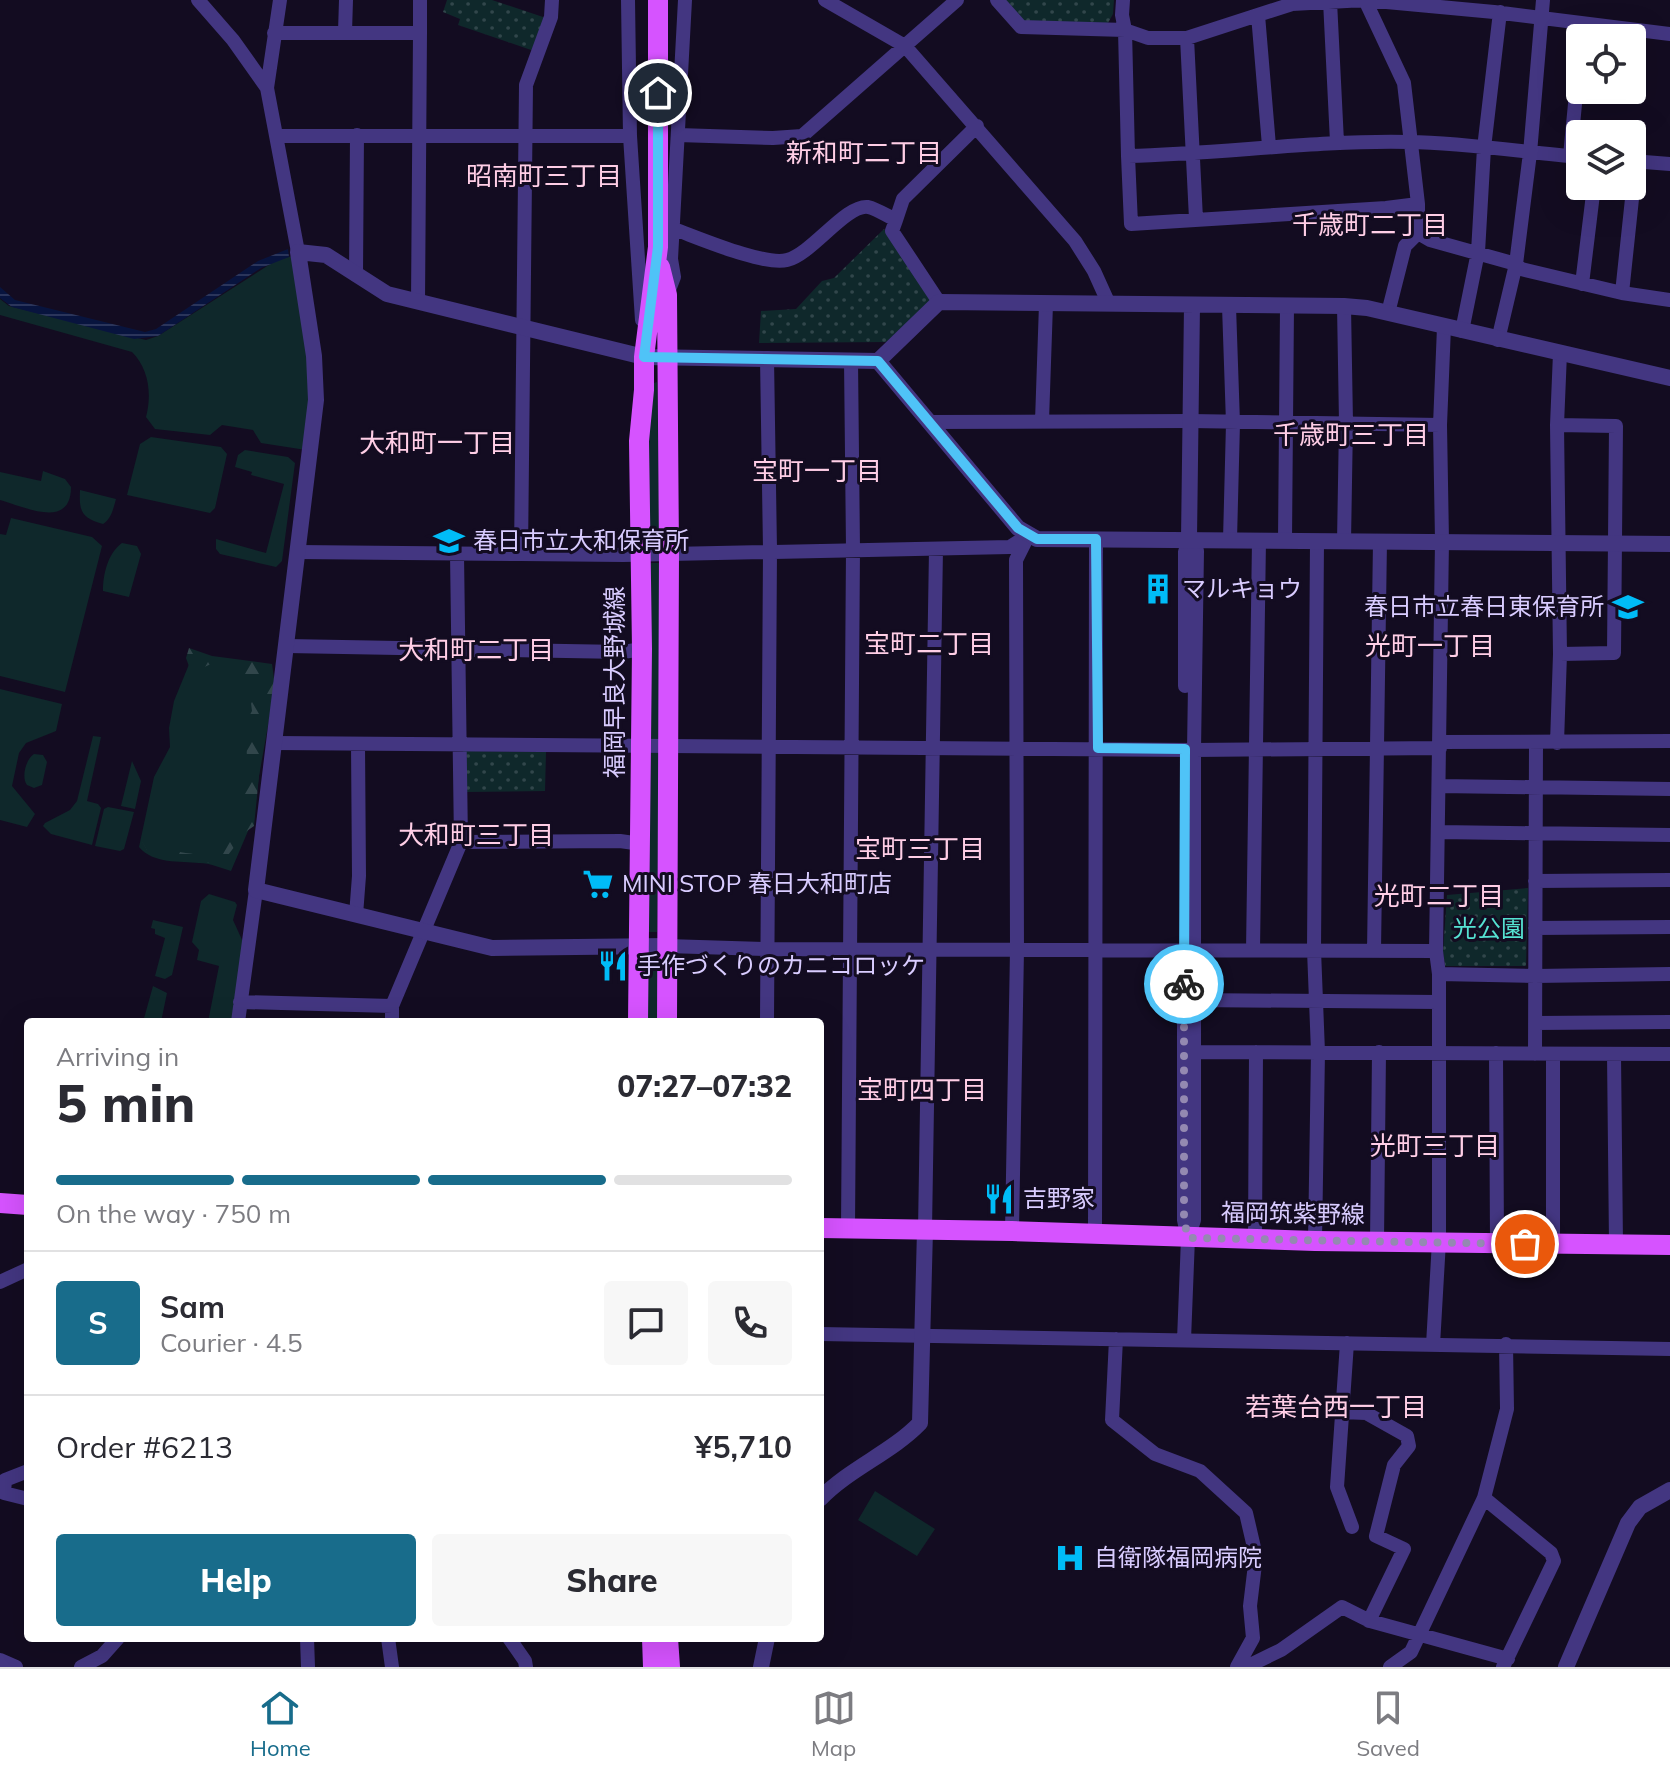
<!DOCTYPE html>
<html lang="en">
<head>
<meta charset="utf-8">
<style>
	:root { --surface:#fff; --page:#f7f7f7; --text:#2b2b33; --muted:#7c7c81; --line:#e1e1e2; --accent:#186c8b }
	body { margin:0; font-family:Mulish,"Noto Sans JP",sans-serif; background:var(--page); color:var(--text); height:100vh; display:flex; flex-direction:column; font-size:30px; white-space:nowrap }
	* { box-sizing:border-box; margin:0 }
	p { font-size:26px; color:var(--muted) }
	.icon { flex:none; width:44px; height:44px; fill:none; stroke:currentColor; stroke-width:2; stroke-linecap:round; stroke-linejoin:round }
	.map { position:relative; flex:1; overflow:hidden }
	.sheet { position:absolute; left:24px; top:1018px; width:800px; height:624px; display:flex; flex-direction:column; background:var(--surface); border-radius:8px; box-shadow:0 8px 32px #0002 }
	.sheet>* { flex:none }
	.controls { position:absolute; left:1566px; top:24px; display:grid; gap:16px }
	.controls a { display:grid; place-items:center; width:80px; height:80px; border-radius:8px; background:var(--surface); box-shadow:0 8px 32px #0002; font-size:40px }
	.pin { position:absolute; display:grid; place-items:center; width:68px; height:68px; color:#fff; margin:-34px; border:4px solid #fff; border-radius:50%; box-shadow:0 2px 8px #0007 }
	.courier { position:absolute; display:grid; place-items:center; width:80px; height:80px; margin:-40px; border:6px solid #4fc3f7; border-radius:50%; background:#fff; color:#222; box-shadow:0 2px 10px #0007 }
	.headline em { font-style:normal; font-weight:800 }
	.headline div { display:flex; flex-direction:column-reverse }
	.headline { display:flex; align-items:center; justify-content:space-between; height:136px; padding:0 32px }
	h1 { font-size:52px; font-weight:800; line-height:60px }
	.bar { display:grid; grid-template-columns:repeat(4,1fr); gap:12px 8px; align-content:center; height:96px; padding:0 32px }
	.bar i { height:10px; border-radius:6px; background:var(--line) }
	.bar .selected { background:var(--accent) }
	.bar p { grid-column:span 4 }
	.line { display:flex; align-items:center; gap:20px; padding:0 32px; border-top:2px solid var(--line) }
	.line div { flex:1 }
	.round { display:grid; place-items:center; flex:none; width:84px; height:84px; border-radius:8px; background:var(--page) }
	.primary-button { display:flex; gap:16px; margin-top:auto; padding:16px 32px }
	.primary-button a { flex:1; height:92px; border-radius:8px; background:var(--accent); color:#fff; font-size:32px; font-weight:800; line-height:92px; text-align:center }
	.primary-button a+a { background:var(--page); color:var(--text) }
	.tab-bar { display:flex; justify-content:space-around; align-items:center; height:112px; border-top:2px solid var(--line); background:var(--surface); font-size:22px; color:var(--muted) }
	.tab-bar a { display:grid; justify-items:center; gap:4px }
	.tab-bar .selected { color:var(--accent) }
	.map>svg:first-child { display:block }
</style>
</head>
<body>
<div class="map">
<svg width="1670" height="1667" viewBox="0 0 1670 1667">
	<defs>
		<pattern id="forest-firs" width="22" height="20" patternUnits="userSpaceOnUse" patternTransform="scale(2)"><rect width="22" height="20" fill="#0f282b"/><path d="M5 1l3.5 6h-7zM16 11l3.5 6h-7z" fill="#31464b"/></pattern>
		<pattern id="park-dots" width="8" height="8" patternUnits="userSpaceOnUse" patternTransform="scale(2)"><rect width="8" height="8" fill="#0f282b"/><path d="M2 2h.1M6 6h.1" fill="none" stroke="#31464b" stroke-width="1.8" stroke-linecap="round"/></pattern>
		<pattern id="water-rules" width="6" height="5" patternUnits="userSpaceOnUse" patternTransform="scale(2)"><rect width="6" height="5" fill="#08143e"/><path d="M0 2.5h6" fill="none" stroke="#2b355b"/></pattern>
	</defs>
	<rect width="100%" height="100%" fill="#130c21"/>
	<path fill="#0f282b" d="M292,256l17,98 1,42 -4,54 -45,-7 -8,-13 -31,-5 -12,10 -55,-6 -9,-12c6,-23 3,-48 -14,-65l-132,-37v-16l9,7 137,34 12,-4 117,-75z
		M657,382l3,169h-10l-2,-108 6,-60z
		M151,437l70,10 6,7 -12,54 -5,5 -83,-18 13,-51z
		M245,450l43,7 7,6 -13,98 -6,6 -56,-13 -4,-5v-10l50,14 18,-69 -33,-9 1,-3 -17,-5 3,-12z
		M43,471l22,8 6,8c0,43 -46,20 -71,13v-28l41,9z
		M80,490l36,9c-3,10 -4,19 -13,25 -22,-6 -24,-13 -23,-34z
		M11,518l81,19 10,9 -37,146 -65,-16v-142l6,1z
		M122,543l15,3 4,8 -12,43 -26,-6c0,-17 5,-38 19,-48z
		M650,563h10l-1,178h-11z
		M192,657l80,12 -18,148 -23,54c-10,-3 -21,-8 -32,-8 -19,-2 -46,1 -60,-16l15,-70 16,-30 -1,-19 5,-27z
		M0,689l62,15 -6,27 -30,12 -7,10 -7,33 23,28 -8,13 -27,-7z
		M93,736l8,1 -14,64 11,3 3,4 -9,37 -41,-11 -8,-8 2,-3 25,-13 7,-9z
		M648,753h11l-2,179h-10z
		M34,754l9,1 4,7 -5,23 -8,3 -7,-3c-6,-8 -1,-26 7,-31z
		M132,761l9,20 -6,28 -14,-3z
		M108,807l26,5 -10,37 -4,2 -25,-5 9,-37z
		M209,894l26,8 2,3 -4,15 10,22 -11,80h-24l11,-56 -22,-6 2,-10 -7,-8 9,-41z
		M153,920l30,7 -11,48 -7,4 -10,-3 10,-38 -10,-4v-5l-4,-1z
		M647,956h11l-1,66h-10z
		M153,986l14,7 -6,29h-18z
		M875,1491l60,38 -18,27 -59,-36z"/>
	<path fill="url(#forest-firs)" d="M189,648l23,8 60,8 3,22 -16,90 -5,50 -10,7 -14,-1 10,-22 -1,-12 9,-25 -3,-49 7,-13 -3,-24 -11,-10 -8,2 -12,-5 -7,-10 -11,5 -6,11 -8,-22z
		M226,835h7l2,11 -14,18 -36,-4 -38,-10 -5,-9 7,-5c18,19 45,17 69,21l10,-16z"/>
	<path fill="url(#park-dots)" d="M447,0h45l54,18 -12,33 -76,-26 2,-6 -17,-7z
		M1002,0h112l-1,14 -5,9h-84z
		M884,229l45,69v5l-43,39 -127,1 2,-32 35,-2 26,-28 12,-3z
		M463,751l83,1 -1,39 -81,1z
		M1528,888l-2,78h-81l-2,-14 4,-57z"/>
	<path fill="url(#water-rules)" d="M288,249l1,8 -28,11 -103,68 -24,3 -122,-32 -12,-9v-11l15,13 130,32 11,-3 102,-68z"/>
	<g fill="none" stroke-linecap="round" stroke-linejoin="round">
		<path stroke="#433681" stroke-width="14" d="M198,0l35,40 34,48 31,164
			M825,0l80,46 170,195 19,30 14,31
			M997,0l24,27 104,3 23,8h39l105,-34 73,-4 129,12 176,22
			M1123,0l-1,15 3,15 3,126
			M1365,0l39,83 14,121v29l-13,13 -17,67
			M1330,1l7,141
			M1258,15l11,131
			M345,32l1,-32
			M274,33h146v-33
			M1187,38l9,181
			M267,88l13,-88
			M678,135l95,3 29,-2 155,-136
			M277,136h353l-2,-136
			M630,136l12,184
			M1570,156l10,-104
			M1632,161l38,3
			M1418,204l-32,4 -255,16 -3,-68c94,-2 187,-16 281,-14 57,1 114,10 171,15
			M896,220l-4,11 47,71
			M674,229c25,9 90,37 113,31 25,-6 59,-56 81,-53 9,2 19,9 28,13l7,-21 74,-73
			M1418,233l12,7 86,24 5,5 101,24 48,7
			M356,275l1,-140
			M1582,284l12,-98
			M1622,293l14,-132
			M667,295l7,-18 -3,-18 14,-259
			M418,302l2,-269
			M1229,306l4,117 -3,117
			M1344,306l2,117 -2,119
			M1462,331l16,-79 6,-104 16,-136
			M1498,340l18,-76 14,-111 13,-153
			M1042,421l4,-117
			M929,422l261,-1 250,4
			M1557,425l59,1 -2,227 -54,1 -3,-229 3,-72
			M1285,540l2,-233
			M297,552l224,2 5,-469 25,-68 1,-17
			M521,554l102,1 387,-8 17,-11
			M287,646l336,6 19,-3
			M1185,686v-134l4,-13
			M1440,742l230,-1
			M275,743l919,7 246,-2
			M1557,743l3,-89
			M1439,786l231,3
			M1439,832l231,3
			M461,842l159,-1 21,3
			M1535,881l135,-1
			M356,915l3,-39 -1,-131
			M1535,928l135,-1
			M667,946l100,3 669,2
			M1253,950l6,-410
			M1374,951l6,-410
			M1439,974l96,2 135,-2
			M1184,987v233l3,14
			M1194,1000l244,2
			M240,1002l152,4
			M238,1022l18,-132
			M392,1022v-16l69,-164 -4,-288
			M767,1022l3,-472 -3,-192
			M1535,1023l135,-1
			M1185,1052l485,2
			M1496,1053l1,191
			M1535,1054l1,-312
			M1553,1054v190
			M1614,1054l2,191
			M848,1228l5,-679 -2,-189
			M925,1230l11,-681
			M1012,1231l5,-281 -1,-390 12,-24
			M1095,1235l1,-696
			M1255,1239l1,-187
			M1315,1241l3,-189 -4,-102 3,-408
			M1377,1241l2,-189
			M0,1282l28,-13
			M820,1334l850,15
			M1116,1339l-4,81 43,34 45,17 46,42 10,43 -6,50 3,32 -16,29
			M1184,1340l4,-102 6,-18v-470l3,-199 -8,-12
			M1347,1343l-10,144 15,40
			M1433,1345l6,-104v-267l-3,-23 6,-410 -2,-116 4,-98
			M1341,1412l25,1 41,23 2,10 -15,19 -18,71 28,13 -35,72
			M28,1471l-23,9 -1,13 24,6
			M1484,1498l67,55 3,8 -51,106
			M307,1638l1,29
			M388,1638l4,29
			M509,1638l16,23 1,6
			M0,1660l16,7
			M81,1667l21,-11 16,-18
			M1246,1667l35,-17 61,-43 28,14 138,38
			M1390,1667l21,-15 73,-154 23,-89 -1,-65"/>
		<path stroke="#433681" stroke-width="16" d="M878,361l140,167 19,11 633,5
			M1189,539l3,-234
			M667,946l-175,2 -236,-58 60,-490 -2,-44 -16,-104 28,3 61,39 257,63 234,4 61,-59 405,4 23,2 303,70
			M820,1499c30,-31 71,-46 100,-76l5,-193
			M761,1667l6,-29
			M1566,1667l62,-144 12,-16 30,-17"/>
		<path stroke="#d653ff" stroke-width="20" d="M660,267l7,28 2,258 -2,469
			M638,1022l4,-373 -3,-208 5,-51v-33l14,-110v-247
			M0,1203l28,2
			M820,1228l192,3 303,10 355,4
			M652,1638l1,29
			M668,1638l2,29"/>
	</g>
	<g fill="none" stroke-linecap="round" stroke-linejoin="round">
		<path stroke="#9489b1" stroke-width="8" stroke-dasharray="0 14.4" d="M1184,984v236l4,18 337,6"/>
		<path stroke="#4fc3f7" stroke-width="10" d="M658,93v154l-14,110 234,4 140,167 19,11h59l2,209 87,1 -1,235"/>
	</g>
	<defs>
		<g id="school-bare" transform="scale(2.4)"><path d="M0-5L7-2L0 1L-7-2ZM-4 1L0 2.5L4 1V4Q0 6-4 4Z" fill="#00bcf7" stroke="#130c21" stroke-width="2.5" paint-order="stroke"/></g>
		<g id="building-bare" transform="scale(2.4)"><path d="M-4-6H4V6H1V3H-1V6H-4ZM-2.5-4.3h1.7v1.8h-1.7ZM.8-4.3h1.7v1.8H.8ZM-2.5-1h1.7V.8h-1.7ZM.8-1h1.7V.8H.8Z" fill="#00bcf7" stroke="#130c21" stroke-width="2.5" paint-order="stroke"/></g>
		<g id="supermarket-bare" transform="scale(2.4)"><path d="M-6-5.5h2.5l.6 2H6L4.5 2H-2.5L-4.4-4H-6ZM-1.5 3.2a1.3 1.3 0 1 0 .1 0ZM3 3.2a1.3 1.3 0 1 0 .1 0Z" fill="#00bcf7" stroke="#130c21" stroke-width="2.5" paint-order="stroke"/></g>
		<g id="restaurant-bare" transform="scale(2.4)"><path d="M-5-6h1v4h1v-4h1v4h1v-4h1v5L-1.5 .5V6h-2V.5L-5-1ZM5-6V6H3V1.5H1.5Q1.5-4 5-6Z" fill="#00bcf7" stroke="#130c21" stroke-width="2.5" paint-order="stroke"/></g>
		<g id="hospital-bare" transform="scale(2.4)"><path d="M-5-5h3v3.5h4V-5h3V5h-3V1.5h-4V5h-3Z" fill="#00bcf7" stroke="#130c21" stroke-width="2.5" paint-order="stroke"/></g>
	</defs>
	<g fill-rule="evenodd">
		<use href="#school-bare" x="449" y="541"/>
		<use href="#building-bare" x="1158" y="589"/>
		<use href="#school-bare" x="1628" y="607"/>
		<use href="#supermarket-bare" x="598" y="884"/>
		<use href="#restaurant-bare" x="613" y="966"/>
		<use href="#restaurant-bare" x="999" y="1199"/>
		<use href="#hospital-bare" x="1070" y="1558"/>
	</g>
	<g text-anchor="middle" stroke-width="6" stroke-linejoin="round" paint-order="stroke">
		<g font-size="24" fill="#d9ccff" stroke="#130c21" text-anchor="start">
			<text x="473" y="549">春日市立大和保育所</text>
			<text x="1182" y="597">マルキョウ</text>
			<text x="1604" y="615" text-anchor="end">春日市立春日東保育所</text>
			<text x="622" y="892">MINI STOP 春日大和町店</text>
			<text x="637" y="974">手作づくりのカニコロッケ</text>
			<text x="1023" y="1207">吉野家</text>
			<text x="1094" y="1566">自衛隊福岡病院</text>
		</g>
		<g font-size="24" fill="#d9ccff" stroke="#130c21">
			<text transform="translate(615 682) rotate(-90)" y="8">福岡早良大野城線</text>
			<text transform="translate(1293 1214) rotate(1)" y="8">福岡筑紫野線</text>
		</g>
		<g font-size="24" fill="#55e2d2" stroke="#130c21">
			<text x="1489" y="937">光公園</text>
		</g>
		<g font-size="26" fill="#ffcee6" stroke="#130c21">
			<text x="864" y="162">新和町二丁目</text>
			<text x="544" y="185">昭南町三丁目</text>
			<text x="1370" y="234">千歳町二丁目</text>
			<text x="1351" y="444">千歳町三丁目</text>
			<text x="437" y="452">大和町一丁目</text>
			<text x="817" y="480">宝町一丁目</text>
			<text x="929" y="653">宝町二丁目</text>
			<text x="1430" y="655">光町一丁目</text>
			<text x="476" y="659">大和町二丁目</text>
			<text x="476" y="844">大和町三丁目</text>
			<text x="920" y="858">宝町三丁目</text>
			<text x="1439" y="905">光町二丁目</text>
			<text x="922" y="1099">宝町四丁目</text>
			<text x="1435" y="1155">光町三丁目</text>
			<text x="1336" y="1416">若葉台西一丁目</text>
		</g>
	</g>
</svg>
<div class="controls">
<a><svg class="icon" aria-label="locate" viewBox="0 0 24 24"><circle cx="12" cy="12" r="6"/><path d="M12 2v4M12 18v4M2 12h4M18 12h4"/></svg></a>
<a><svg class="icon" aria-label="layers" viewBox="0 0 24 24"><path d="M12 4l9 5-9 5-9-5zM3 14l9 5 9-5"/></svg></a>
</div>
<div class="pin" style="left:1525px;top:1244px;background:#ea580c"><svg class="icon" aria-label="bag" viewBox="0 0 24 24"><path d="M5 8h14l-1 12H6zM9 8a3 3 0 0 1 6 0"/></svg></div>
<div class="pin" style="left:658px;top:93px;background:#1f2937"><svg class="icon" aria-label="home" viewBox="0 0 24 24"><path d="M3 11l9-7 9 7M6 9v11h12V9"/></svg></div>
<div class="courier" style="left:1184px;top:984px"><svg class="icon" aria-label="bike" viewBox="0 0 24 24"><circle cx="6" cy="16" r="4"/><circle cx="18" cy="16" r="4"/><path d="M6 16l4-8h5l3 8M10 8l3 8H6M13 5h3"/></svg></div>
<section class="sheet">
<div class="headline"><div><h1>5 min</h1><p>Arriving in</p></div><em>07:27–07:32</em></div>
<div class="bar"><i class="selected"></i><i class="selected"></i><i class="selected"></i><i></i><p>On the way · 750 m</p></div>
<div class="line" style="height:144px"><b class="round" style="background:var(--accent);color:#fff">S</b><div><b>Sam</b><p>Courier · 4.5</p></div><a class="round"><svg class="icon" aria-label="chat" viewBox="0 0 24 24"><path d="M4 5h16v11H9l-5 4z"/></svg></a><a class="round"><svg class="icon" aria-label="phone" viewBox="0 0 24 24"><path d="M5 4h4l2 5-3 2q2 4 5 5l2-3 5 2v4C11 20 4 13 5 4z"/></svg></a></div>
<div class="line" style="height:104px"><div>Order #6213</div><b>¥5,710</b></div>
<div class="primary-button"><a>Help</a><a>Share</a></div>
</section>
</div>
<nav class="tab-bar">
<a class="selected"><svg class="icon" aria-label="home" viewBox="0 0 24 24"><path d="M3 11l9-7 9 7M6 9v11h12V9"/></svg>Home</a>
<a><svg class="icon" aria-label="map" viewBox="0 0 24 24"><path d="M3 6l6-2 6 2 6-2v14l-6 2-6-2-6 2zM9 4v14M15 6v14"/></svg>Map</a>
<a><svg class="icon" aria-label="saved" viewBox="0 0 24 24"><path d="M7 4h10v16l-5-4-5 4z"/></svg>Saved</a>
</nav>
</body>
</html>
